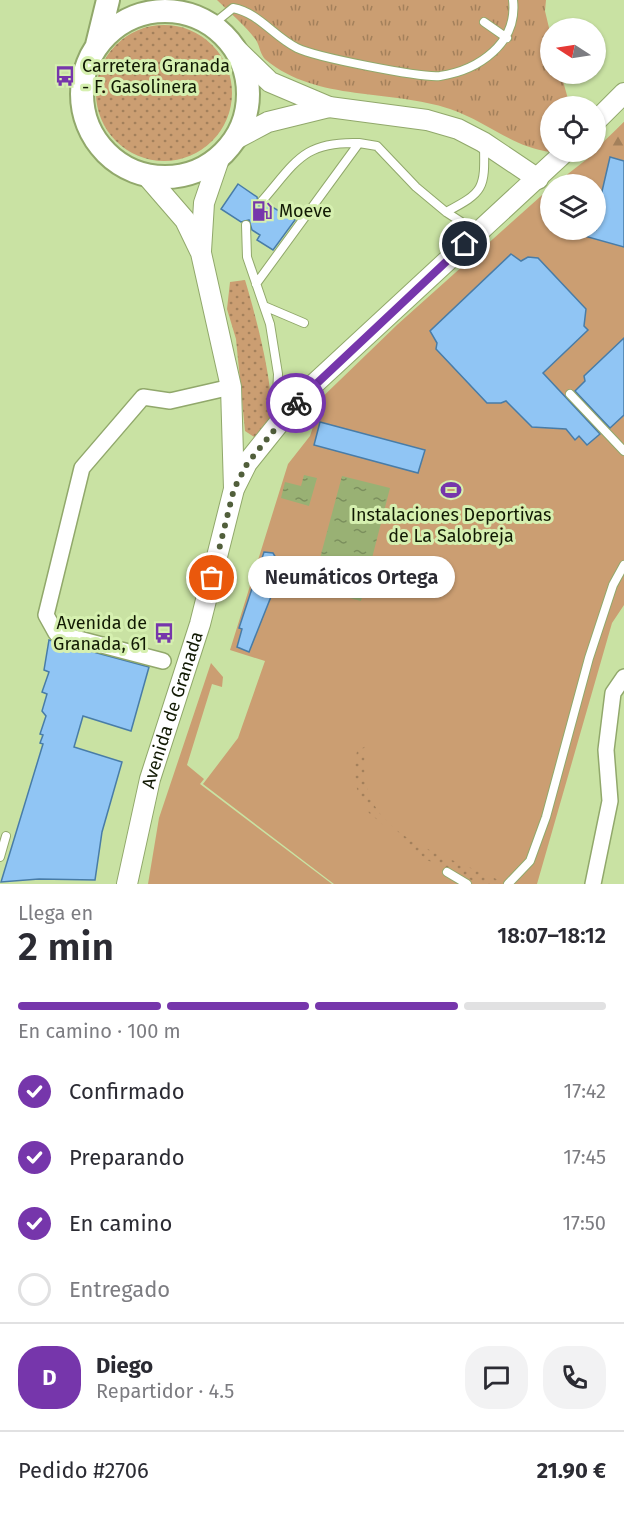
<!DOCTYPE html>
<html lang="es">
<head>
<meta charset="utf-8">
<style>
	:root { --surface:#fff; --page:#f2f2f3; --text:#2b2b33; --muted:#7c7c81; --line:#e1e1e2; --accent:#7636ab }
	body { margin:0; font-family:"Fira Sans",sans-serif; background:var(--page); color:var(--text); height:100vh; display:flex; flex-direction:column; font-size:22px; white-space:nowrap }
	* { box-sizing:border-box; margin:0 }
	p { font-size:20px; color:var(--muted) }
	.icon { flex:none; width:33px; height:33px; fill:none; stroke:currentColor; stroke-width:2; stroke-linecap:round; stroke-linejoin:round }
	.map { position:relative; height:884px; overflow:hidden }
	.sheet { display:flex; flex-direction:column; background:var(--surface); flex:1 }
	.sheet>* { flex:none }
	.needle { width:39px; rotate:282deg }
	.fabs { position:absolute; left:540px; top:18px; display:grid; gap:12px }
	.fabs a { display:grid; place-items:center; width:66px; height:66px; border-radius:50%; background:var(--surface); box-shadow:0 2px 4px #0004; font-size:30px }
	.pin { position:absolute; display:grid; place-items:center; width:51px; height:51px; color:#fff; margin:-26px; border:3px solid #fff; border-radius:50%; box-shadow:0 2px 6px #0007 }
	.courier { position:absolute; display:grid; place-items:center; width:60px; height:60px; margin:-30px; border:4px solid #7636ab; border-radius:50%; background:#fff; color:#222; box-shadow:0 2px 8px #0007 }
	.bubble { position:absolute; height:42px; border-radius:21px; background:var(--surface); box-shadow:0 2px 4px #0004; font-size:20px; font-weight:600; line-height:42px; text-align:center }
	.head em { font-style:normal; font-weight:600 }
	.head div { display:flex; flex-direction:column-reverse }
	.head { display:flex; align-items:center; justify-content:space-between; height:102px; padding:0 18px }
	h1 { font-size:39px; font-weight:600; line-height:45px }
	.bar { display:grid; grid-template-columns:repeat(4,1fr); gap:9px 6px; align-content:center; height:72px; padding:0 18px }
	.bar i { height:8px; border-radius:4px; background:var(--line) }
	.bar .active { background:var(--accent) }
	.bar p { grid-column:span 4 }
	.line { display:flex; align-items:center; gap:15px; padding:0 18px; border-top:2px solid var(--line) }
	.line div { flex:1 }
	.round { display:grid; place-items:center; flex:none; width:63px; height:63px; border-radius:24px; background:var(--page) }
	ol { padding:0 18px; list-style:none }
	li { display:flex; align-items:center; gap:18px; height:66px }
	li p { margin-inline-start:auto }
	li .icon { padding:6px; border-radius:50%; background:var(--accent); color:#fff; stroke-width:4 }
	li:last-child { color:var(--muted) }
	li i { width:33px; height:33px; border:3px solid var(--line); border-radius:50% }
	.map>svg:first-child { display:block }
</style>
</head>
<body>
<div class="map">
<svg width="624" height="884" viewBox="0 0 624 884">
	<defs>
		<pattern id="forest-firs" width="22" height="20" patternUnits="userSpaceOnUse" patternTransform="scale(1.5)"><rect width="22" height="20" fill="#cb9e72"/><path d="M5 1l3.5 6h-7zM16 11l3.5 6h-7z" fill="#a3805b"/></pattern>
		<pattern id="park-tufts" width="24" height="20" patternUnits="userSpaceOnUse" patternTransform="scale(1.5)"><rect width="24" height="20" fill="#cb9e72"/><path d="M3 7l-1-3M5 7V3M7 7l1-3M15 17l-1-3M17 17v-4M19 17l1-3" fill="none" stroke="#a3805b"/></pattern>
		<pattern id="garden-dots" width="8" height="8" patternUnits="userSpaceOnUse" patternTransform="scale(1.5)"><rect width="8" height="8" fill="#cb9e72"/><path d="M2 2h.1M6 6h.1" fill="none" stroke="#a3805b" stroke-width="1.8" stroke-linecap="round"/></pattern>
		<pattern id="water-ripples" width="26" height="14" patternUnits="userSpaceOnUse" patternTransform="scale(1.5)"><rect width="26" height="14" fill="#99b174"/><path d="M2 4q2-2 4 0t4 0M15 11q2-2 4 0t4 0" fill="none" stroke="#7b8f5d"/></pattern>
	</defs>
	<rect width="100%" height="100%" fill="#c9e2a3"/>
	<path fill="#cb9e72" d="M624,122v483l-12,18 -75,261h-203l-131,-100 35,-46 27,-77 -35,-11 58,-186 22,-28 5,-15 -5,-12 88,-85 152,-136v42h46v-46h-41l41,-32z
		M211,663l12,14 -1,10 -10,-3 -25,81 17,14 -4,5 132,100h-184l11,-66z"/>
	<path fill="url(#forest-firs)" d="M624,122v32l-14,3 -12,-10z"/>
	<path fill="url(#park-tufts)" d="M217,0h329l-1,11 5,21v42h11l9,32h-20v46c-38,-5 -64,-31 -100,-43 -59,-20 -133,-7 -184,-49 -6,-5 -6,-14 -10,-20 -11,-15 -26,-27 -39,-40z"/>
	<path fill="url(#garden-dots)" d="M96 93a68 68 0 1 1 136 0a68 68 0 1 1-136 0Z
		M245,280c8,26 37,129 22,150 -2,4 -7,7 -10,9l-12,-8 -9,-92 -9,-30 3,-27z
		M366,746c-15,91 75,105 137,136l-3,2h-20l-53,-24 -58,-47 -12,-24 -3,-19 3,-19z"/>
	<path fill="url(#water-ripples)" d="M304,475l13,3 -8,28 -28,-8 4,-16 16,4z
		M342,476l48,12 -29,113 -49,-13z"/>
	<path fill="#90c5f4" stroke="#487ca7" stroke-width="1.5" d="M610,157l14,4v86l-54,-15v-2h26v-13z
		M238,184l19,13 2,9 8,-2 28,16 -22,30 -16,-10 3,-5 -8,-5 -3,-10 -8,2 -20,-13z
		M511,254l10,7 7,-4 10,1 48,51 -2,17 4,4 -45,43 57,61 -13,11 -8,-9 -4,4 -9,-11 -34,-2 -26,-26 -5,2h-14l-51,-54 1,-6 -7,-12z
		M624,338v77l-14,13 -35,-37 10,-10 -1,-5z
		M320,422l105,28 -7,23 -104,-28z
		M264,552l9,1 3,5 -2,19 4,2 -29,73 -12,-5 5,-18 -3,-1z
		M49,640l100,27 -18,64 -48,-15 -9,31 48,15 -20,70 -7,48 -56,-1 -38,3 42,-138 -3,-1 3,-8 -3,-1 6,-18 -4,-5 5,-17 -5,-2 7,-20 -5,-2z"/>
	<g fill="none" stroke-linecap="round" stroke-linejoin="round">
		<g stroke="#91a86b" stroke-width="10">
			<path id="service" d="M484,22l23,16
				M212,25l21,-17c26,5 40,28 64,40 18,9 124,30 143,28 39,-6 78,-33 73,-76
				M262,201c34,-39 41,-60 97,-58
				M446,212c38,-20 39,-23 38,-66
				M246,225l1,32 23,67 8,50 -2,46
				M256,284l103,-141 18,3 39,41 30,25 17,11 17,5
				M264,306l40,17
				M570,394l54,57
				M0,857l6,-21
				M447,872l20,12
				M508,884l22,-23 16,-44 43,-159 24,-73 11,-20"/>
		</g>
		<g stroke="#91a86b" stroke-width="18">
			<path id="minor" d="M163,661l-107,-28 -10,-18 36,-147 61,-71 27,4 61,-14
				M593,884l17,-83 -4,-51 7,-57 11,-16"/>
		</g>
		<g stroke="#91a86b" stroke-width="22">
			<g id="tertiary">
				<path d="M233,46l37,36 59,25 98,13 31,9 25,13 55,37"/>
				<path d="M596,121l28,-28"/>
				<path d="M234,140l34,-18 61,-15"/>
				<path d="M201,251l3,-48 16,-47"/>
				<path d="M235,487l12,-24 53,-66 265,-245"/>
				<path id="s1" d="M127,884l23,-105 50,-155 34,-135 -3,-102 -30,-134 -16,-33 -39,-45"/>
			</g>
		</g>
		<g stroke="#91a86b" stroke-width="26">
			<path id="secondary" d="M82 94a83 83 0 1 1 166 0a83 83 0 1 1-166 0Z
				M97,45l11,-45"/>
		</g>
		<use href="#service" stroke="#fff" stroke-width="8"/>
		<use href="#minor" stroke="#fff" stroke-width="15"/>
		<use href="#tertiary" stroke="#fff" stroke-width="20"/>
		<use href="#secondary" stroke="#fff" stroke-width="22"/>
	</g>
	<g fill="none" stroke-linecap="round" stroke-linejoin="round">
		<path stroke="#515f3b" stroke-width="6" stroke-dasharray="0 10.8" d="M212,578l22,-89 13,-25 49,-61"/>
		<path stroke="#7636ab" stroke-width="8" d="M296,403l169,-159"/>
	</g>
	<defs>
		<g id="bus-bare" transform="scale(1.62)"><path d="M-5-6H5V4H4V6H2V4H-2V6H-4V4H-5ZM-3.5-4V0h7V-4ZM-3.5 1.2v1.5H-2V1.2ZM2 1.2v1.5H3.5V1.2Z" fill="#7636ab" stroke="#d6f0b0" stroke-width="2.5" paint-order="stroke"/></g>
		<g id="fuel-bare" transform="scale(1.62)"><path d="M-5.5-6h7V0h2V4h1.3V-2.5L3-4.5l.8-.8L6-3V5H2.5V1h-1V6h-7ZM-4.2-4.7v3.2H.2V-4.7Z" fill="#7636ab" stroke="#d6f0b0" stroke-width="2.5" paint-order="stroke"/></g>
		<g id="stadium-bare" transform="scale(1.62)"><path d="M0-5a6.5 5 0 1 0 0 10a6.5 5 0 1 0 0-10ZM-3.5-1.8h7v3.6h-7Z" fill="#7636ab" stroke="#d6f0b0" stroke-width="2.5" paint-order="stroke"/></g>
	</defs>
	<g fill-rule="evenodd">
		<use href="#bus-bare" x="65" y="76"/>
		<use href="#fuel-bare" x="262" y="211"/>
		<use href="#stadium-bare" x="451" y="490"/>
		<use href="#bus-bare" x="164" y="633"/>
	</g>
	<g text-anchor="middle" stroke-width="6" stroke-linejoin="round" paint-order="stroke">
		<g font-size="18" fill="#111903" stroke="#d6f0b0" text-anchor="start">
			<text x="82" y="72">Carretera Granada<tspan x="82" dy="21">- F. Gasolinera</tspan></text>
			<text x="279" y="217">Moeve</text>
			<text x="451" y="521" text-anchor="middle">Instalaciones Deportivas<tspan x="451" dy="21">de La Salobreja</tspan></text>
			<text x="147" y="629" text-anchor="end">Avenida de<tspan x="147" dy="21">Granada, 61</tspan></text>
		</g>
		<g font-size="18" fill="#111903" stroke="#d6f0b0">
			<text dy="6" stroke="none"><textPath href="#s1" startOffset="180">Avenida de Granada</textPath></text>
		</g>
	</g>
</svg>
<div class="fabs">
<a><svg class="needle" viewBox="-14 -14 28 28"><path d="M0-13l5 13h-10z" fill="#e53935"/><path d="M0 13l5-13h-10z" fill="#7c7c81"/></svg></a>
<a><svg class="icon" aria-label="locate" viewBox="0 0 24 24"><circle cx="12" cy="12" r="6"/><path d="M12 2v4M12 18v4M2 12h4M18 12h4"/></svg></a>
<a><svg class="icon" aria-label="layers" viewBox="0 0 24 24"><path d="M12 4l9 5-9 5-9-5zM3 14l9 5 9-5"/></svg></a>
</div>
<div class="pin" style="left:212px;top:578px;background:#ea580c"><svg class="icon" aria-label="bag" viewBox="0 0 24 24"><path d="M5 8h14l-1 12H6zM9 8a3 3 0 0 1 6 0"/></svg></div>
<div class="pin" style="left:465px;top:244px;background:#1f2937"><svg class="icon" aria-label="home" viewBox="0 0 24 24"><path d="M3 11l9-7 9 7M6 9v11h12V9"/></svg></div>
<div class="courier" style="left:296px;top:403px"><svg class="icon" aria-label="bike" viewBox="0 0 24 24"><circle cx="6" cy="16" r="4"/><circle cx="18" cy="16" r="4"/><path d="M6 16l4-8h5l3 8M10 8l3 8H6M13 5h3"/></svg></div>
<div class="bubble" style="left:248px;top:556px;width:207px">Neumáticos Ortega</div>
</div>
<section class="sheet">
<div class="head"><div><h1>2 min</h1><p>Llega en</p></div><em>18:07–18:12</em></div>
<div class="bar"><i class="active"></i><i class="active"></i><i class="active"></i><i></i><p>En camino · 100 m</p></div>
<ol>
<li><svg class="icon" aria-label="check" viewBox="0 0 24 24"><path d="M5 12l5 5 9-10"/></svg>Confirmado<p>17:42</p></li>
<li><svg class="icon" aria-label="check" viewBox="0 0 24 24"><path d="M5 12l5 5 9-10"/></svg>Preparando<p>17:45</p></li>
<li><svg class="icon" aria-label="check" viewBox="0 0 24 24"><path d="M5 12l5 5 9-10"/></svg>En camino<p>17:50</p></li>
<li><i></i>Entregado</li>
</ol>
<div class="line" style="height:108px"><b class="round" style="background:var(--accent);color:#fff">D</b><div><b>Diego</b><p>Repartidor · 4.5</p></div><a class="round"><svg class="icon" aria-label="chat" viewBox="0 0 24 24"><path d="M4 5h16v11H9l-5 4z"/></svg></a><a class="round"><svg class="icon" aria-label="phone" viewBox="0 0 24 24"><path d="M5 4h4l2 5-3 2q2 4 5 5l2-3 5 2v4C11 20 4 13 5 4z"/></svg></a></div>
<div class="line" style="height:78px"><div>Pedido #2706</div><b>21.90 €</b></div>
</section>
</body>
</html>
